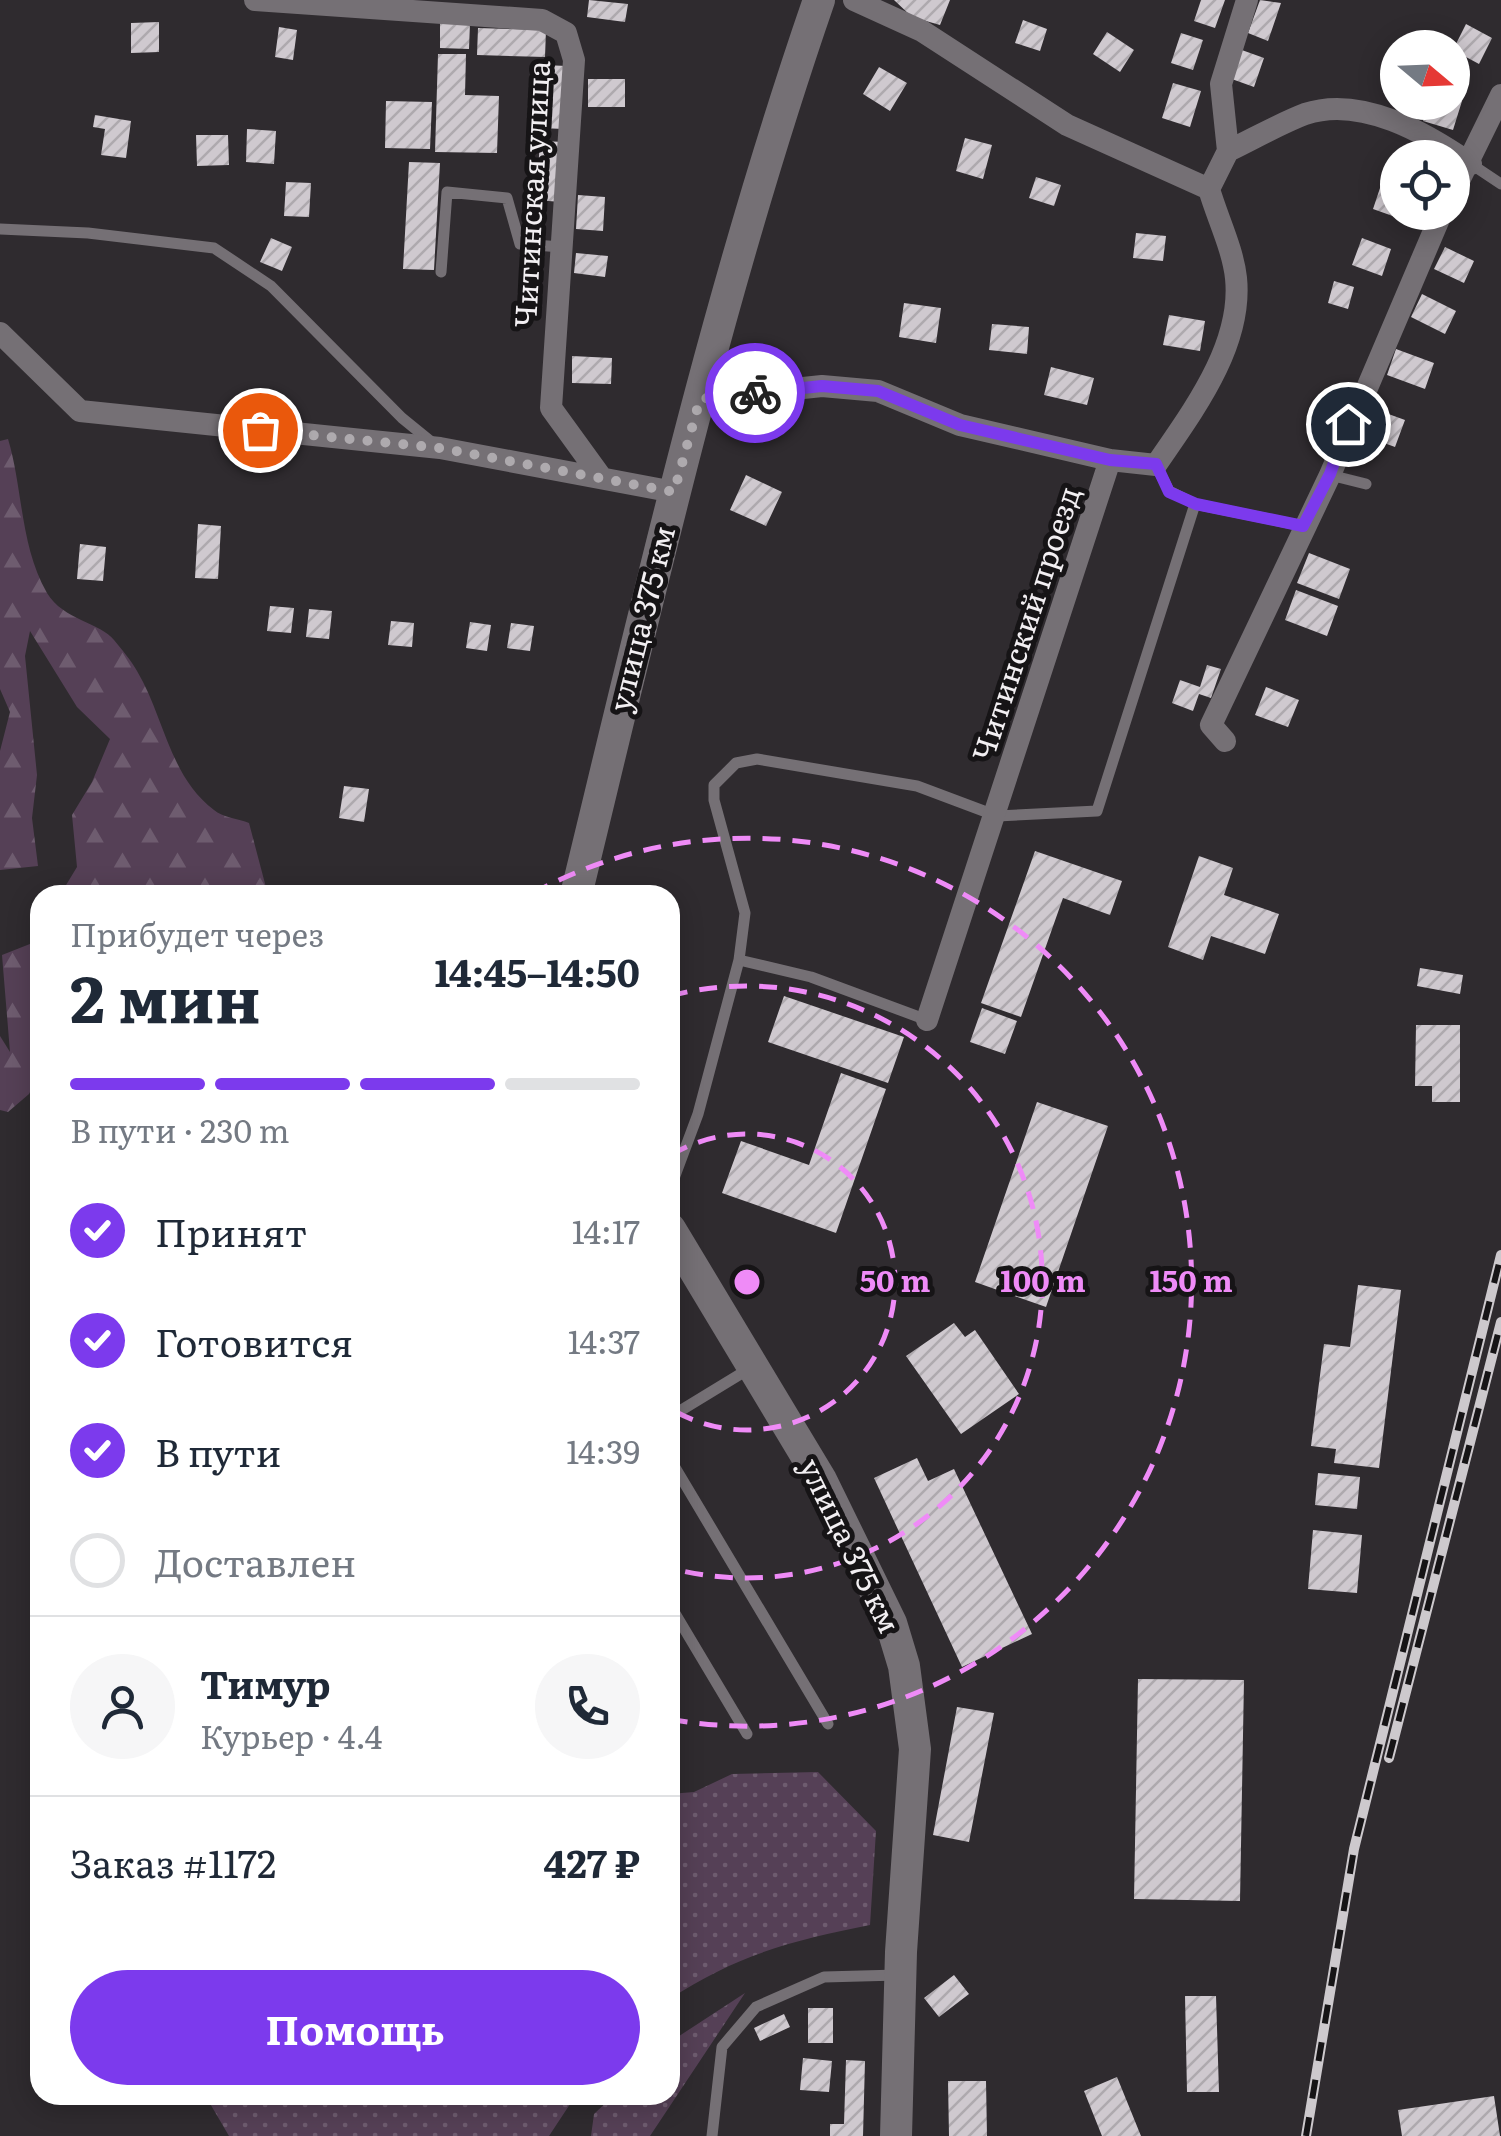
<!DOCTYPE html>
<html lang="ru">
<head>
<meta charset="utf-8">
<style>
	:root { --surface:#fff; --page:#f6f6f7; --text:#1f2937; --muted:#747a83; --line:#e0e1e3; --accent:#7c3aed }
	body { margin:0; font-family:Literata,serif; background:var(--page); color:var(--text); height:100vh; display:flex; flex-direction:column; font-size:38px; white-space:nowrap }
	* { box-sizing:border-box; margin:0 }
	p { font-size:32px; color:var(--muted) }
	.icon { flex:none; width:55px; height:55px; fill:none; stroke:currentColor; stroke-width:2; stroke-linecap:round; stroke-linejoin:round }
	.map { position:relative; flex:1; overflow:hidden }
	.details { position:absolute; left:30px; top:885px; width:650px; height:1220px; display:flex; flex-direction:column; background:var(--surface); border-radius:30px; box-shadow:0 5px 25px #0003 }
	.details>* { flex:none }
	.needle { width:65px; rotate:109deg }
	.buttons { position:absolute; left:1380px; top:30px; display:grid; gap:20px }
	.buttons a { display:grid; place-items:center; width:90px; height:90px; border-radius:50%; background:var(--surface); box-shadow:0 5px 25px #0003; font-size:50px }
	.pin { position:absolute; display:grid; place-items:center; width:85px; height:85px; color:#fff; margin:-42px; border:5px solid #fff; border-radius:50%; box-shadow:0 2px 10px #0007 }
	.courier { position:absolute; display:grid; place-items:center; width:100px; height:100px; margin:-50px; border:8px solid #7c3aed; border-radius:50%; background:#fff; color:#222; box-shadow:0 2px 12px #0007 }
	.headline em { font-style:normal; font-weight:700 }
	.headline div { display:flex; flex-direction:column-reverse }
	.headline { display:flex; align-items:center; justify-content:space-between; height:170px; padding:0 40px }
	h1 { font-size:65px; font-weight:700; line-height:75px }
	.bar { display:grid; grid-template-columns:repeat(4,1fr); gap:15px 10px; align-content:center; height:120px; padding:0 40px }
	.bar i { height:12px; border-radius:8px; background:var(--line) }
	.bar .on { background:var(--accent) }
	.bar p { grid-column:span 4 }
	.line { display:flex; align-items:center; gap:25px; padding:0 40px; border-top:2px solid var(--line) }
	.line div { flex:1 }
	.round { display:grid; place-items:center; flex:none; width:105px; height:105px; border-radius:52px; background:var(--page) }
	ol { padding:0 40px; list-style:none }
	li { display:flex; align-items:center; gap:30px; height:110px }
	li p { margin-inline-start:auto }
	li .icon { padding:10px; border-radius:50%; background:var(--accent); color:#fff; stroke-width:4 }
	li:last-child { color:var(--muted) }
	li i { width:55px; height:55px; border:5px solid var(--line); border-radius:50% }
	.cta { display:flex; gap:20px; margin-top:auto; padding:20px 40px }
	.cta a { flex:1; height:115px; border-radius:60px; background:var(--accent); color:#fff; font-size:40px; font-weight:700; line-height:115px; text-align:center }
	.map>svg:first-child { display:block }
</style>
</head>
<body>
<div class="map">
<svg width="1501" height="2136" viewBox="0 0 1501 2136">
	<defs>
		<pattern id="grass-dots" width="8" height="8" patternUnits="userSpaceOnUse" patternTransform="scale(2.5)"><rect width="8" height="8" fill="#554056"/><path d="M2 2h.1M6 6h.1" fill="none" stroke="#6e5c6f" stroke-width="1.8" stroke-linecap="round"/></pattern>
		<pattern id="forest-firs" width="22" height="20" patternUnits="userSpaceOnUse" patternTransform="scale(2.5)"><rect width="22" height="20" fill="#554056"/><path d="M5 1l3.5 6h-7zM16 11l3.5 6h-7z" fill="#6e5c6f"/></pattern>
		<pattern id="building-hatch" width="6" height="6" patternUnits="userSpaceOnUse" patternTransform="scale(2.5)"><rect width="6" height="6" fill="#cfc9cf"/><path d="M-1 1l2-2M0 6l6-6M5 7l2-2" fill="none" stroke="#aea9ae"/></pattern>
	</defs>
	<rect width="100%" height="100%" fill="#2f2b2f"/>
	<path fill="url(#grass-dots)" d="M818,1772l58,59 -6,94c-76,15 -134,30 -200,74v-205l24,-2 38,-18z
		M745,1993l-95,143h-59l3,-22 20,-19h56v-53z
		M205,2095h371l-27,41h-320z"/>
	<path fill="url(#forest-firs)" d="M8,439c15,50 12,107 39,154 16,27 54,30 67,47 8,10 17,20 23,31 27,45 32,105 77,139 8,7 25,9 35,13l19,72h-208l17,-28 -5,-52 20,-33 18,-43 -33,-32 -47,-76 -5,25 12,119 -5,43 6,48 -38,4v-119l10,-39 -10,-23v-248z
		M40,940v133l-11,21 -21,18 -8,-2v-74l10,16 -8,-97z"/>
	<path fill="url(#building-hatch)" d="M589,0l39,4 -3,18 -38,-5z
		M894,0h56l-10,25 -28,-8z
		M1201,0h24l-10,28 -21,-7z
		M1260,0l21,3 -13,38 -20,-8z
		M1023,20l24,9 -7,22 -25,-8z
		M159,22v30l-28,1v-30z
		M440,22l30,1 -1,26 -29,-1z
		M1466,24l26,14 -13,26 -26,-14z
		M279,27l18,3 -4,30 -18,-3z
		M478,28l68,2 -1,27 -68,-2z
		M1107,32l27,18 -14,22 -27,-18z
		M1181,33l22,7 -10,30 -22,-7z
		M1239,49l25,9 -10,29 -25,-9z
		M438,54h28l-1,41 34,1 -2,57 -62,-1z
		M543,65l24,1 -3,63 -24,-1z
		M879,67l28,16 -17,28 -27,-17z
		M588,79h37v28h-37z
		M1173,83l28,8 -11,36 -28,-9z
		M1452,98l10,3 -9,29 -30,-9 6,-19h23z
		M386,101l46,1 -2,47 -45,-1z
		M95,115l36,6 -5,37 -25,-3 4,-26 -12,-2z
		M247,129l29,2 -2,33 -28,-2z
		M196,135h32l1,30 -32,1z
		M965,138l27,7 -9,34 -27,-8z
		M540,141l25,1 -4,60 -25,-2z
		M409,162l31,1 -6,107 -31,-1z
		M1036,177l25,8 -7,21 -25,-8z
		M286,182l25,1 -2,34 -25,-1z
		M1381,185l17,6 3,28 -28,-10z
		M578,195l27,2 -2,34 -27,-2z
		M1136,233l30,3 -3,25 -30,-3z
		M271,238l21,9 -10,24 -22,-9z
		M1362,238l29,11 -9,27 -30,-11z
		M1445,247l29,14 -10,22 -30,-14z
		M576,253l32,3 -3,21 -31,-4z
		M1334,281l20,6 -6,22 -20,-6z
		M1422,294l34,17 -11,23 -34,-17z
		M904,303l37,5 -5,35 -37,-6z
		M1169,315l36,6 -5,30 -37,-6z
		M992,324l37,3 -2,27 -38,-4z
		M1396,349l38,14 -9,26 -38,-14z
		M572,356l40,2 -1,26 -39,-1z
		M1051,367l43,11 -7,27 -43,-10z
		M1372,408l33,12 -10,27 -33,-12z
		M746,475l36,17 -16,34 -36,-16z
		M198,524l23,2 -3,53 -23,-1z
		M80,544l26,3 -3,34 -26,-2z
		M1309,553l41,16 -11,30 -42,-16z
		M1296,590l42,16 -11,30 -42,-16z
		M270,606l24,2 -3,25 -24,-2z
		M309,609l23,2 -3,28 -23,-2z
		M391,621l23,2 -2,24 -24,-2z
		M470,622l21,3 -4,26 -21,-3z
		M511,623l23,3 -4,25 -23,-3z
		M1207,665l14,4 -10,29 -12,-4 -6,17 -21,-8 8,-23 20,7z
		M1266,687l33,13 -11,27 -33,-12z
		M344,786l25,3 -5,33 -25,-4z
		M1035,851l87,30 -12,34 -47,-17 -42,119 -40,-14z
		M1199,856l34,12 -9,27 55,19 -14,40 -54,-18 -8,24 -35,-13z
		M1420,968l43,7 -3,19 -43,-8z
		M784,996l120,41 -16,46 -120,-41z
		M982,1008l35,13 -12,33 -35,-12z
		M1416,1025h44v77h-28v-16h-17z
		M841,1073l45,16 -50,144 -114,-40 19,-52 68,24z
		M1037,1102l71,24 -62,181 -71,-25z
		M1358,1285l43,5 -22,178 -45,-5 2,-14 -25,-3 13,-102 26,3z
		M954,1323l11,14 10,-7 44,64 -58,40 -55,-78z
		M917,1458l11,23 26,-12 78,165 -70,33 -88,-189z
		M1318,1473l42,4 -3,32 -42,-4z
		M1313,1530l49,5 -5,58 -49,-4z
		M1138,1679l106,1 -4,221 -106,-2z
		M957,1707l37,6 -25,129 -36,-7z
		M954,1975l15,19 -30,23 -15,-19z
		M1185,1996h31l3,96h-32z
		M808,2008h25v35h-25z
		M784,2014l6,13 -30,14 -6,-13z
		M803,2058l29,3 -3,31 -29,-2z
		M846,2060l19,1 -2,75h-33v-12h14z
		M1117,2077l24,59h-39l-18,-45z
		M948,2081h38l1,55h-38z
		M1494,2096l6,40h-98l-4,-26z"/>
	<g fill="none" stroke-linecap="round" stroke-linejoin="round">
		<path stroke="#757075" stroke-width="11" d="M1471,164l30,20
			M0,229l88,4 126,15 57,38 131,132 32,26
			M441,272l6,-80 60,6 13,46 42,3
			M1156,465l13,26 26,13 108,22
			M1330,475l36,9
			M739,960l6,-47 -31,-113v-15l22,-22 21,-4 160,27 80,30 100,-5 98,-307
			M670,1189l28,-75 41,-154 72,17 116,43
			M670,1417l82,-50
			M670,1459l158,265
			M670,1605l77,129
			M712,2136l10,-89 34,-40 68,-30 74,-2"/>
		<path stroke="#757075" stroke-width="22" d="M255,0l287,20 24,13 8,27 -23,348 50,69
			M854,0l68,31 145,94 142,64 19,-38 -7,-67 26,-84
			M1228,151c25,-12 51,-27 77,-37 56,-19 121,19 166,50
			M1452,195l49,-100
			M0,333l80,78 360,37 234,44
			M700,399l122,-13 56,5 82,34 150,35
			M1225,741l-14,-16 119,-250 112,-263
			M927,1020l183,-560 46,5c36,-53 87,-119 80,-187 -3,-29 -19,-61 -27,-89"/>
		<path stroke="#757075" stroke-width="32" d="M576,895c73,-300 142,-603 243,-895
			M670,1229l151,251 70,143 13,43 11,83 -14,203 -5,184"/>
		<g stroke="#cdc9cd" stroke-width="10">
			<path id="rail" d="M1389,1758l112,-436
				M1306,2136l48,-287 147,-594"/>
		</g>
		<use href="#rail" stroke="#161416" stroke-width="6" stroke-dasharray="19" stroke-linecap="butt"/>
	</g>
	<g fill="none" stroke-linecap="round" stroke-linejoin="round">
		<path stroke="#aeaaae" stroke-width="10" stroke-dasharray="0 18" d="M260,430l180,18 234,44 26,-93 55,-6"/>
		<path stroke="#7c3aed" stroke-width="12" d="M755,393l67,-7 56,5 82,34 150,35 46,4 13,28 27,12 107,22 27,-52 18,-50"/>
	</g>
	<g fill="none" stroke="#ef8bf7" stroke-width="5" stroke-dasharray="18 12">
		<path d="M671 1155A148 148 0 1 1 671 1409"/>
		<path d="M670 996A296 296 0 1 1 670 1568"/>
		<path d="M532 894A444 444 0 1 1 674 1720"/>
	</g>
	<g text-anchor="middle" stroke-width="10" stroke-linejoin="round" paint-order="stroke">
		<g font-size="30" fill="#f2eff2" stroke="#161416">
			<text transform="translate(533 194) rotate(-87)" y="10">Читинская улица</text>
			<text transform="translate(643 619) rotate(-76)" y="10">улица 375 км</text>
			<text transform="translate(1027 624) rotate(-72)" y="10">Читинский проезд</text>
			<text transform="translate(849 1546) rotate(64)" y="10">улица 375 км</text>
		</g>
	</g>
	<circle cx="747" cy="1282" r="15" fill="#ef8bf7" stroke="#161416" stroke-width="5"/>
	<g font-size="30" text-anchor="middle" font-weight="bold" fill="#ef8bf7" stroke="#161416" stroke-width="10" stroke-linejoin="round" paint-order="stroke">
		<text x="895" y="1292">50 m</text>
		<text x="1043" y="1292">100 m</text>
		<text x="1191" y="1292">150 m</text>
	</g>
</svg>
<div class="buttons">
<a><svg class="needle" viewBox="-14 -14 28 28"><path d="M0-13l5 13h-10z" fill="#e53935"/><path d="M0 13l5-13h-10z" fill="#747a83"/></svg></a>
<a><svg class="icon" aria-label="locate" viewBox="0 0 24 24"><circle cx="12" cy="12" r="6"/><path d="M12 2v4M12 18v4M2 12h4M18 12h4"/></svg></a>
</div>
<div class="pin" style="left:260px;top:430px;background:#ea580c"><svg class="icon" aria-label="bag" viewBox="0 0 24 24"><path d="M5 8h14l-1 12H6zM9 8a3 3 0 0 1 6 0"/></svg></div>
<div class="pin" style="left:1348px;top:424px;background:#1f2937"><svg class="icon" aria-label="home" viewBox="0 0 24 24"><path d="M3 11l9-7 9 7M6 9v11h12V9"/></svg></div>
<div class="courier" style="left:755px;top:393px"><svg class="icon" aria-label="bike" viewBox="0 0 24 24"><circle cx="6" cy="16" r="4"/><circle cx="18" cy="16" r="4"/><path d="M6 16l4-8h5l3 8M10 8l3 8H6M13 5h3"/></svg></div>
<section class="details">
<div class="headline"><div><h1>2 мин</h1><p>Прибудет через</p></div><em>14:45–14:50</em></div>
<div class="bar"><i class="on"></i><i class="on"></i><i class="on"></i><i></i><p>В пути · 230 m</p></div>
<ol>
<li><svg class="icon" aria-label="check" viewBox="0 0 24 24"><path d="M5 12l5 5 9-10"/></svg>Принят<p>14:17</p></li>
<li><svg class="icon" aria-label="check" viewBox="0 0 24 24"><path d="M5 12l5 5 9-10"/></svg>Готовится<p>14:37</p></li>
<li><svg class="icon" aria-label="check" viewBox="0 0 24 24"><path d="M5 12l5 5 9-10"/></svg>В пути<p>14:39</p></li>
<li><i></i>Доставлен</li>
</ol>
<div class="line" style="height:180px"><a class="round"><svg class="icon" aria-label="person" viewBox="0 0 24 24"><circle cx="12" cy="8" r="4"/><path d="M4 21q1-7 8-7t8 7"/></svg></a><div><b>Тимур</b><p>Курьер · 4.4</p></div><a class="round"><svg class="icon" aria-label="phone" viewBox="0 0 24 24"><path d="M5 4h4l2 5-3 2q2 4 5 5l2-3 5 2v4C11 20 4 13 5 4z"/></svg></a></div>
<div class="line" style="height:130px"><div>Заказ #1172</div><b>427 ₽</b></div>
<div class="cta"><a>Помощь</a></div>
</section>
</div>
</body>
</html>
